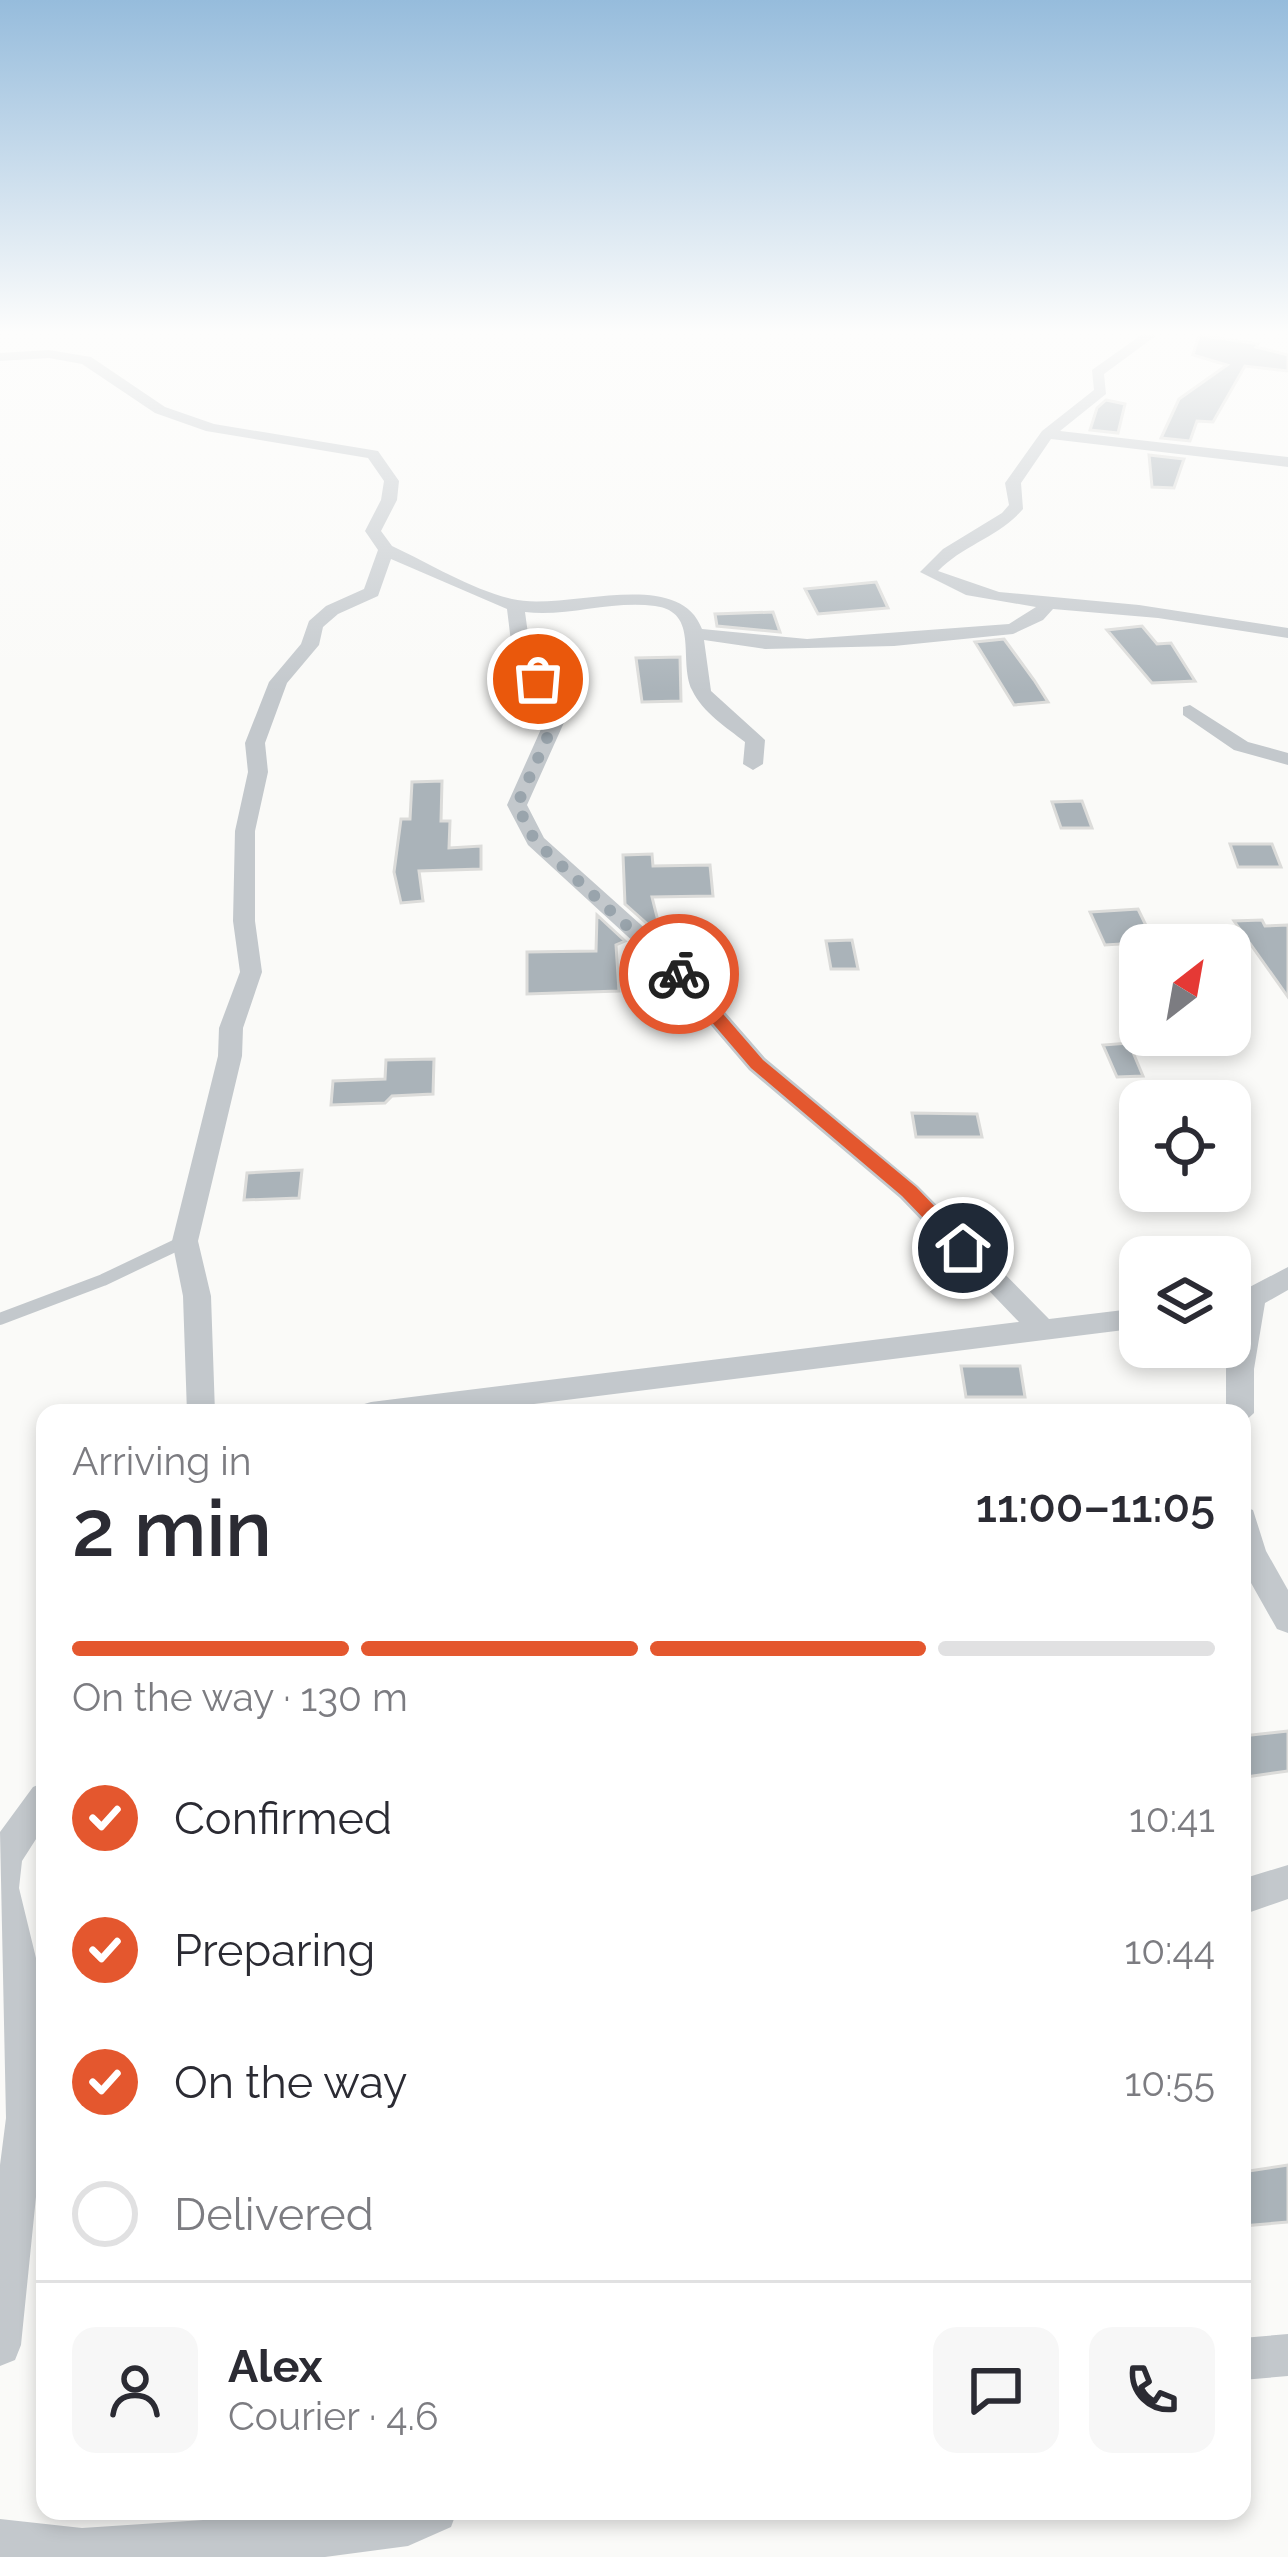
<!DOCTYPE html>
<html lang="en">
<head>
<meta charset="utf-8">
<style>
	:root { --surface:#fff; --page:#f7f7f7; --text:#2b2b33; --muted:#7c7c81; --line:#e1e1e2; --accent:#e4572e }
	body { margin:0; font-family:Raleway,sans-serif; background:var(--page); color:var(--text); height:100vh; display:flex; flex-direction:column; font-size:45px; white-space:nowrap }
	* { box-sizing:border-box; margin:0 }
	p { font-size:39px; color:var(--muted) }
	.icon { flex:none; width:66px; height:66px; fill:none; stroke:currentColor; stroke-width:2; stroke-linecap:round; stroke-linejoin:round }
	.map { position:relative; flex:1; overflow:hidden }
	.drawer { position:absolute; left:36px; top:1404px; width:1215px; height:1116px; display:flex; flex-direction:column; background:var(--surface); border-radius:24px; box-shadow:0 6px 18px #0003 }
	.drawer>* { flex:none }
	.needle { width:78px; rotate:31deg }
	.tools { position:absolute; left:1119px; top:924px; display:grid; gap:24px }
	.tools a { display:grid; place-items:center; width:132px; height:132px; border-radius:24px; background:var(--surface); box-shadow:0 6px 18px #0003; font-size:60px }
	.pin { position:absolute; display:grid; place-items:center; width:102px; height:102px; color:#fff; margin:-51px; border:6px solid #fff; border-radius:50%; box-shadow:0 3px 12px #0007 }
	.courier { position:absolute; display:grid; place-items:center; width:120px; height:120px; margin:-60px; border:9px solid #e4572e; border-radius:50%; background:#fff; color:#222; box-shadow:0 3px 15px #0007 }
	.head em { font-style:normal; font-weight:600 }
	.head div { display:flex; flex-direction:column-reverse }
	.head { display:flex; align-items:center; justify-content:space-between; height:204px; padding:0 36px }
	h1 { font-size:78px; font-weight:600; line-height:90px }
	.bar { display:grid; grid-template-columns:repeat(4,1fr); gap:18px 12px; align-content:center; height:144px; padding:0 36px }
	.bar i { height:15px; border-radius:9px; background:var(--line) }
	.bar .active { background:var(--accent) }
	.bar p { grid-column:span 4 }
	.line { display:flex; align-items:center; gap:30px; padding:0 36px; border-top:3px solid var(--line) }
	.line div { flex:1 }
	.round { display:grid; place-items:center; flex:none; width:126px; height:126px; border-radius:24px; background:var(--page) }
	ol { padding:0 36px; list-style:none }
	li { display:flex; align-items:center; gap:36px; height:132px }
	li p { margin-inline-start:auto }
	li .icon { padding:12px; border-radius:50%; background:var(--accent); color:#fff; stroke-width:4 }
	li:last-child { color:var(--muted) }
	li i { width:66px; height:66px; border:6px solid var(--line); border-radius:50% }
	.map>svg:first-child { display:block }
</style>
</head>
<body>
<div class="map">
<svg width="1288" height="2557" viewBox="0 0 1288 2557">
	<rect width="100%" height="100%" fill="#fafaf8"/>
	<path fill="#aab3b9" stroke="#dcdcda" stroke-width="3" d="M1199,335l59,9 -2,3 32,8v16l-43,-5 -32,56 -16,-1 -7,20 -29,-3 18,-39 48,-34 -34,-10z
		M1106,400l19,4 -7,29 -28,-3 7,-22z
		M1149,455l35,4 -10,29 -22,-1z
		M876,582l12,26 -70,6 -13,-25z
		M773,612l7,20 -63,-6 -2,-12z
		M1142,626l15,18 14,-1 24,38 -43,2 -45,-53z
		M1004,639l30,41 14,22 -34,3 -39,-63z
		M680,657l1,44 -39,1 -6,-44z
		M554,662l30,1 -4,22 -28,-1z
		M442,781l-1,40h9l-1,27 32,-2v23l-62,2 4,30 -22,2 -7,-31 7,-53h9l2,-37z
		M1082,801l10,27h-31l-9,-26z
		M1230,844h42l9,23h-43z
		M652,854l1,12 57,-1 3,31 -61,1 10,40 -37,-33 -2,-49z
		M1138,909l16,33 -49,3 -15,-33z
		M597,915l28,26 -9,4 3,46 -92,3v-42l69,-1z
		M1262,920l3,6 23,-1v72l-54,-76z
		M852,940l6,29h-27l-5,-28z
		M1129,1043l14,33 -26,1 -14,-32z
		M434,1059l-1,35 -41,2 -7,7 -54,2 2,-24 52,-2 1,-19z
		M912,1113l65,1 5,23h-66z
		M302,1170l-3,28 -55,2 3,-27z
		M961,1366h59l5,31h-59z
		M1288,1731v40l-42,6 -4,-41z
		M1288,2165v57l-46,4v-54z"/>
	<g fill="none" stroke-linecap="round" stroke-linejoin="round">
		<path stroke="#c3c8cc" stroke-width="12" d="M0,1319l103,-39 82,-39"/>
		<path fill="#c3c8cc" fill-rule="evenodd" d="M1141,335h16l-53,39 2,20 -46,37 228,26v10l-237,-28 -30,44 2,26c-24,28 -60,36 -85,62l61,21 140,13 149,23v10l-130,-20 -105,-9 -10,11 -30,14 -119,12 -129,3 -61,-9 7,51 54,49 -2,24 -10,6 -10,-6 2,-22c-19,-15 -42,-29 -53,-52 -14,-30 8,-78 -37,-84 -43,-6 -87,11 -130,6l6,44 35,62 -39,87 17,33 134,120 87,100 153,128 131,133 91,-11v20l-677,85h-106l4,-8 10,-3 648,-80 -119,-124 -151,-128 -87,-102 -134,-123 -21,-40 39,-87 -24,-51 -9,-9 -6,-49 -116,-50 -13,37 -40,18 -15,13 -4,18 -32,38 -22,60 3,29 -13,59v90l7,51 -19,56 -1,28 -44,185 13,55 4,117h-28l-4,-117 -11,-55 46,-185 1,-28 21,-56 -7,-51 2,-90 13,-59 -3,-29 24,-61 32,-38 8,-23 17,-15 38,-17 14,-39 -13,-19 16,-31 3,-19 -16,-23 -162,-27 -51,-18 -73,-49 -33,-6 -49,3v-8l49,-3 42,7 74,50 49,17 164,27 21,30 -2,19 -16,31 11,15c39,18 78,43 120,53 53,13 166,-34 190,30l105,10 202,-15 27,-17 -70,-12 -46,-23 23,-23 59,-36 7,-8 -4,-22 37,-52 52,-41 -2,-20z
			M1190,705l58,37 40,11v12l-54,-15 -51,-35v-8z
			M1288,1267v23l-23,13 -11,66v44l-12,11v-11h-16v-44l12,-71 4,-7z
			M1242,1506l11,4 13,41 22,39v43l-11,-4 -35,-62z
			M45,1782v43l-23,36 -3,27 17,70 8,160 -23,227 -6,15 -15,6v-201l6,-47 -6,-286 33,-45z
			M1288,1865v34l-46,16v-36z
			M1288,2334v42l-46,4v-42z
			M341,2511h116l-6,16 -43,19 -83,11h-325v-38l82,9z"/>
	</g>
	<linearGradient id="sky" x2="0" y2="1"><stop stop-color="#96bcdc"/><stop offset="0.48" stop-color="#fdfdfc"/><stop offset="1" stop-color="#fdfdfc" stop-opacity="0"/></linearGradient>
	<rect width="1288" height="693" fill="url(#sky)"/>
	<path fill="#e4572e" d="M673,970h12l78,90 153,127 54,56v10h-13l-55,-57 -151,-128 -78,-91z"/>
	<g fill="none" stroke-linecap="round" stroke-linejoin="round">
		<path stroke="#99a4ac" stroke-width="12" stroke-dasharray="0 21.6" d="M538,679l18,39 -39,87 18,36 144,133"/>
	</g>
</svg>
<div class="tools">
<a><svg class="needle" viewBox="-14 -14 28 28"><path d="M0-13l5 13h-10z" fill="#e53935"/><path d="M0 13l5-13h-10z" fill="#7c7c81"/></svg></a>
<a><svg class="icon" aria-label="locate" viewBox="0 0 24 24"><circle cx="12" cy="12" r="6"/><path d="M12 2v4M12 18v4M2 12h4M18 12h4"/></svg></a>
<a><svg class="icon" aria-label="layers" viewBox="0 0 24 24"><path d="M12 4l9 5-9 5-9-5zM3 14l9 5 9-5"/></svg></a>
</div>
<div class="pin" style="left:538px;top:679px;background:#ea580c"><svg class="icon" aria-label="bag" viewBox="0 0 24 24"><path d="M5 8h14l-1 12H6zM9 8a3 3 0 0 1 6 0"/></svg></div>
<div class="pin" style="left:963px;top:1248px;background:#1f2937"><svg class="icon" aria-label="home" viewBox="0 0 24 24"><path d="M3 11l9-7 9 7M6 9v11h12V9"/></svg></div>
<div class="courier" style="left:679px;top:974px"><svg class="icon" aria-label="bike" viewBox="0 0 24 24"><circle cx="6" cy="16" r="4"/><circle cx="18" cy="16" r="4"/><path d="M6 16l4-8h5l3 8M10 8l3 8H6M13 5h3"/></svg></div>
<section class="drawer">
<div class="head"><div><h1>2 min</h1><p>Arriving in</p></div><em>11:00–11:05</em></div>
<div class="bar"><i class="active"></i><i class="active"></i><i class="active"></i><i></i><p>On the way · 130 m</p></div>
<ol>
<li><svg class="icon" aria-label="check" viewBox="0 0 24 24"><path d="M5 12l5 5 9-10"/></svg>Confirmed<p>10:41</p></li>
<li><svg class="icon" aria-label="check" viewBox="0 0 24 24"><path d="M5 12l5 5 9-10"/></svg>Preparing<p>10:44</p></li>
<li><svg class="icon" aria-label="check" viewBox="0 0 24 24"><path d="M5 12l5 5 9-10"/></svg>On the way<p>10:55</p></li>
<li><i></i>Delivered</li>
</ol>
<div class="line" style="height:216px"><a class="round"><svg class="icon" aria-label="person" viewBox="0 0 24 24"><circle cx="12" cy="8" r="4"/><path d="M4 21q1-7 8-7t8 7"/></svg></a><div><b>Alex</b><p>Courier · 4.6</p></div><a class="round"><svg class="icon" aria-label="chat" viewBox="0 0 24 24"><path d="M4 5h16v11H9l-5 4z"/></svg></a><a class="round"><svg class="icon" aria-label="phone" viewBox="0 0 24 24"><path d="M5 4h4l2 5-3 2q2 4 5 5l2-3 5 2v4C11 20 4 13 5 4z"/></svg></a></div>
</section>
</div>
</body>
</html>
